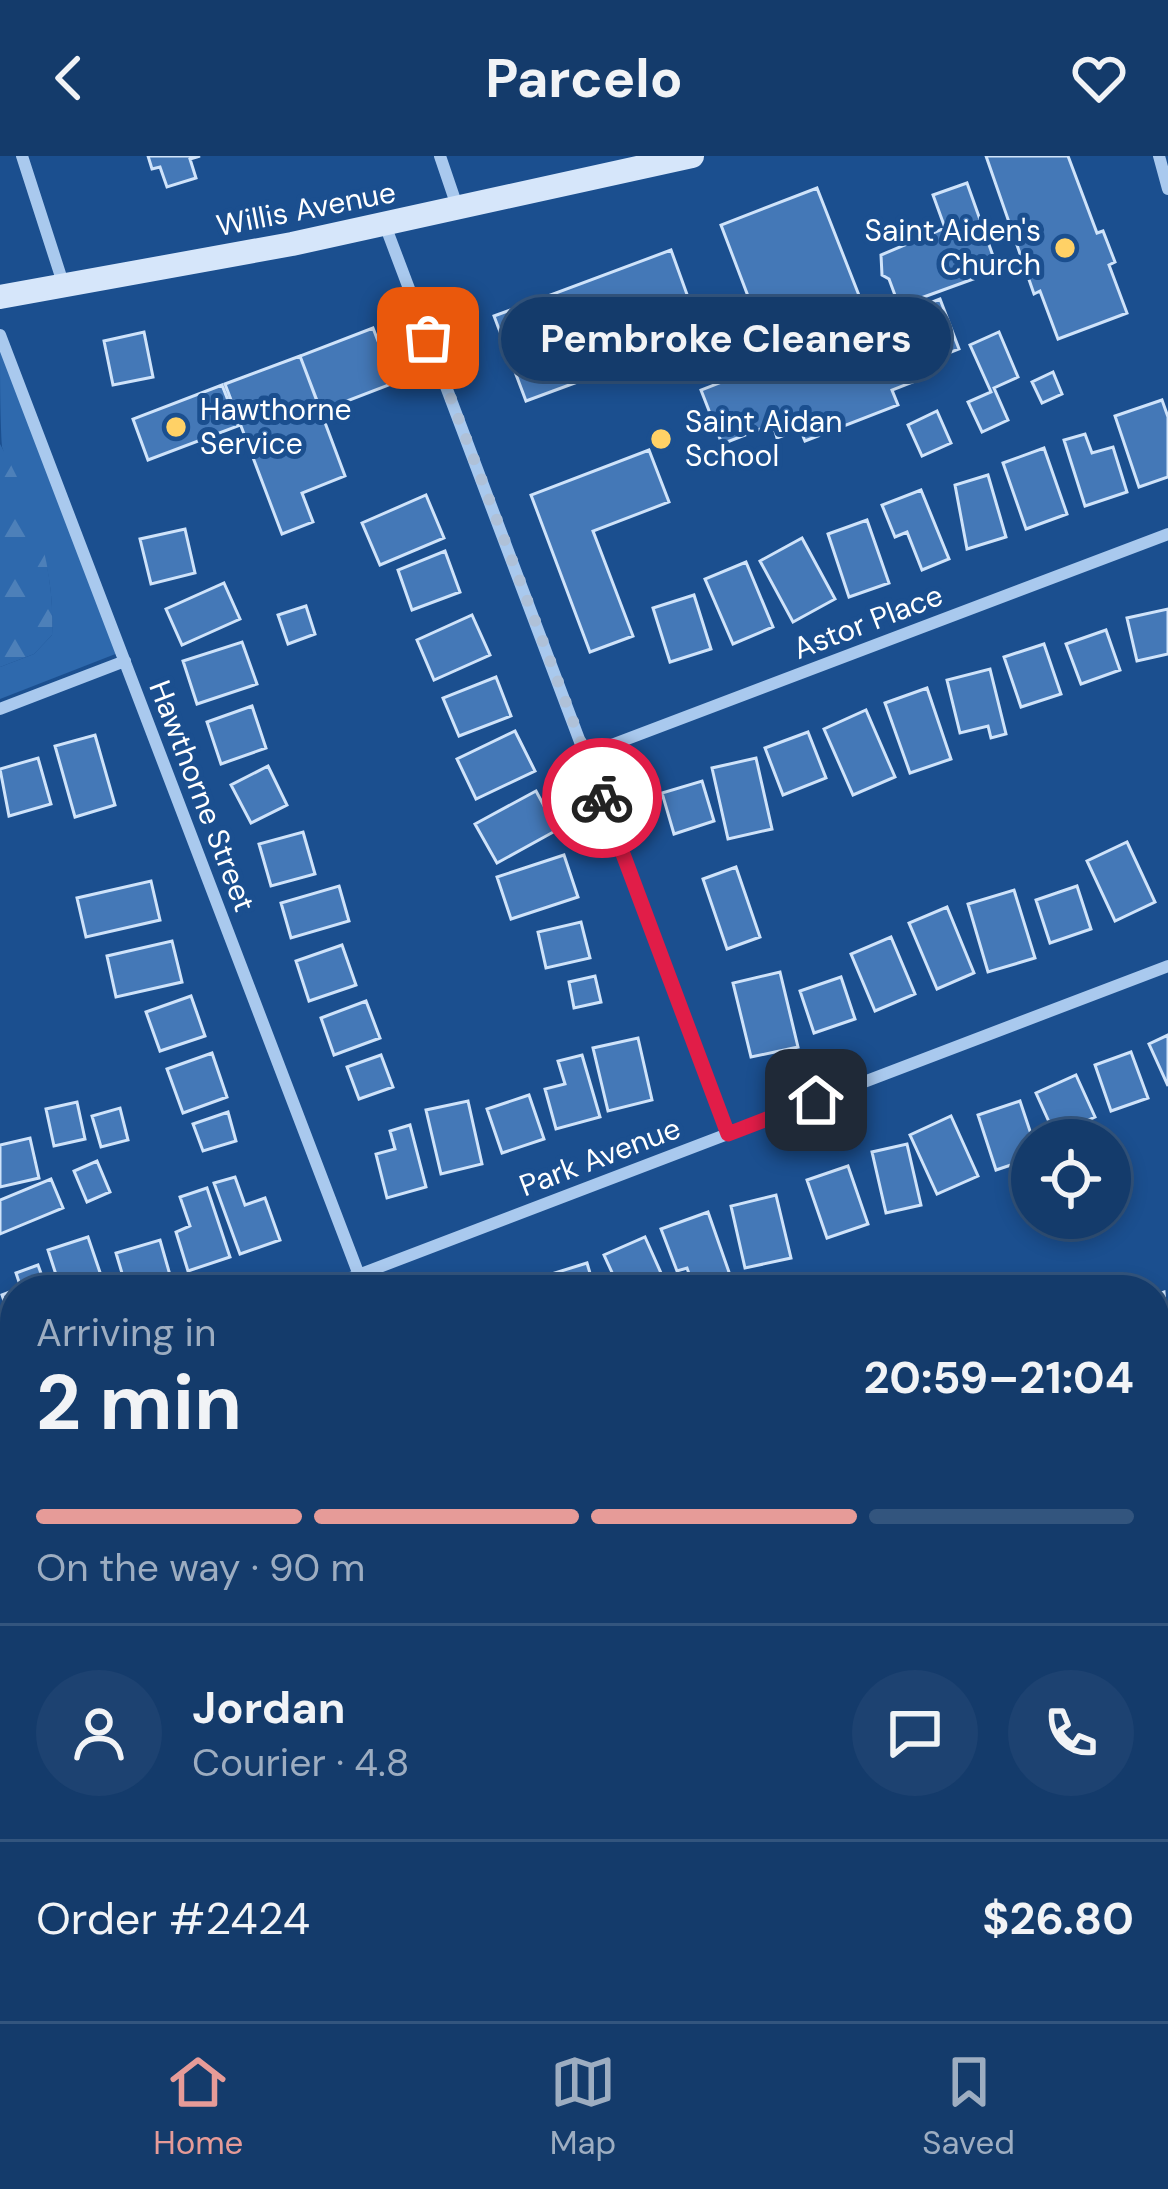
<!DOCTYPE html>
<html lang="en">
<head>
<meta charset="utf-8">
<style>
	:root { --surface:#143b6b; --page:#1d4271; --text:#f1f3f6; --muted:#9dadc1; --line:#33557e; --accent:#e69b98 }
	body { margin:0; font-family:"DM Sans",sans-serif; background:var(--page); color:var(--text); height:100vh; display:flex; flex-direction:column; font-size:45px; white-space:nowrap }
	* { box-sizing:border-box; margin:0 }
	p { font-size:39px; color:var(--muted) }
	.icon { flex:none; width:66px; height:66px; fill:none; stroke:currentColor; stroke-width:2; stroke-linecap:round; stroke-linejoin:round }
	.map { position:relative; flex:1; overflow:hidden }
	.details { position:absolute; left:0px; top:1119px; width:1170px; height:747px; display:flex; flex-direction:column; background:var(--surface); border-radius:48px 48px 0 0; box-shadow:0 6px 18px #0003,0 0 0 3px var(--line) }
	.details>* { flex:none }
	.buttons { position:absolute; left:1011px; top:963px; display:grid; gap:24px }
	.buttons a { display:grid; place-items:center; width:120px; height:120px; border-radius:50%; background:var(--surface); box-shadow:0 6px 18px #0003,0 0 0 3px var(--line); font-size:60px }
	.pin { position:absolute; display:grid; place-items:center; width:102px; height:102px; color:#fff; margin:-51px; border-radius:24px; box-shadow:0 6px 18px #0006 }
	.courier { position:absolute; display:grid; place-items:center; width:120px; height:120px; margin:-60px; border:9px solid #e11d48; border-radius:50%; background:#fff; color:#222; box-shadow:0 3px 15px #0007 }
	.bubble { position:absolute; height:84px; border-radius:42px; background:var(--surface); box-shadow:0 6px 18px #0003,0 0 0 3px var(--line); font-size:39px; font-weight:700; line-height:84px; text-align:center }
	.headline em { font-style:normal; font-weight:700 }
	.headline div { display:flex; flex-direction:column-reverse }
	.headline { display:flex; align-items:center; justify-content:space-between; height:204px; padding:0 36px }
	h1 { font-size:78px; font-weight:700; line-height:90px }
	.bar { display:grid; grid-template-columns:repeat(4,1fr); gap:18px 12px; align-content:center; height:144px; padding:0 36px }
	.bar i { height:15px; border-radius:9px; background:var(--line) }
	.bar .on { background:var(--accent) }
	.bar p { grid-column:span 4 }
	.line { display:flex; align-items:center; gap:30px; padding:0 36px; border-top:3px solid var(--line) }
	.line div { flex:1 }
	.round { display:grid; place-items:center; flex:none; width:126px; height:126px; border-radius:63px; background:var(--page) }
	header { display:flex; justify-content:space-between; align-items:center; height:156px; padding:0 36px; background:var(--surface); font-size:54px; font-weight:700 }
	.tab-bar { display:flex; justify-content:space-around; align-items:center; height:168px; border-top:3px solid var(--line); background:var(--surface); font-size:33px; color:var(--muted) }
	.tab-bar a { display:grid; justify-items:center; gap:6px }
	.tab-bar .on { color:var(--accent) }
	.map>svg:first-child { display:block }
</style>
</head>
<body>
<header><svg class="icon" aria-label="back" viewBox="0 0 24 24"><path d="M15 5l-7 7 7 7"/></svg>Parcelo<svg class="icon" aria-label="heart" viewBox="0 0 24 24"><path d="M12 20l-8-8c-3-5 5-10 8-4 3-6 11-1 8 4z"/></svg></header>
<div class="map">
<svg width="1168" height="1865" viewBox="0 0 1168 1865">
	<defs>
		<pattern id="forest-firs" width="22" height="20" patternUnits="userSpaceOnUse" patternTransform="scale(3)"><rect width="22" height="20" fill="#2e69ad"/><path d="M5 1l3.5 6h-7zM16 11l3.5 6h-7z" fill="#4d80b9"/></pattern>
	</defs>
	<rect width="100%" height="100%" fill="#1b4f8f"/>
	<path fill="#2e69ad" d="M0,179l118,318 -118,46v-32l34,-13 18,-19c3,-86 -23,-112 -50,-188 -2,-30 -2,-80 -2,-112z"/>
	<path fill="url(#forest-firs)" d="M0,288c34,62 55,120 52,191l-18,19 -34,13z"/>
	<path fill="#4478b7" stroke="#cfe3fa" stroke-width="3" d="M148,0h52l-10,3 6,19 -29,9 -7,-20 -8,2z
		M986,0h82l29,77 6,-2 12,31 -6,3 18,48 -69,26 -18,-48 -6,3z
		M967,27l31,87 -99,36 -10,-27 -7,-4 -1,-20 64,-27 -12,-33z
		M817,32l54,138 69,-27 19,50 -51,20 5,13 -21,8 6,15 -93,36 -5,-12 -23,9 -4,-14 -51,20 -21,-54 72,-28 -52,-137z
		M671,94l31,86 -176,65 -32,-85z
		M373,172l21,55 -73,28 -21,-55z
		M144,176l9,45 -40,8 -9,-44z
		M999,176l19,45 -24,11 14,32 -26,12 -14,-30 23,-10 -21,-47z
		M300,200l45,120 -43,17 11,29 -31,12 -57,-150z
		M1053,216l9,22 -20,9 -10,-21z
		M222,229l16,41 -90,34 -15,-41z
		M1162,244l6,17v60l-29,10 -24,-71z
		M937,255l14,32 -29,13 -14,-31z
		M1085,278l7,19 21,-6 14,45 -42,14 -21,-66z
		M1044,292l23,66 -41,15 -23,-66z
		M649,294l20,52 -76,29 40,105 -43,16 -59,-157z
		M988,319l18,62 -39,12 -12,-64z
		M921,334l28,69 -27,11 -15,-38 -12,5 -13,-32z
		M426,339l18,43 -64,27 -18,-42z
		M867,364l22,63 -40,14 -21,-63z
		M185,373l10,44 -44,11 -11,-45z
		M802,382l33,61 -42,23 -33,-61z
		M445,395l15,41 -48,18 -14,-40z
		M746,406l27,65 -40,17 -28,-65z
		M224,427l16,36 -58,26 -16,-36z
		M694,439l17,54 -41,13 -17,-54z
		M306,450l9,28 -27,10 -10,-29z
		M1168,453v45l-31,7 -10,-43z
		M472,459l18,40 -56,25 -17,-40z
		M1106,474l14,40 -39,14 -15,-40z
		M242,486l15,42 -60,20 -14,-43z
		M1044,488l17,50 -40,13 -17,-50z
		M990,513l16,65 -15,4 -3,-12 -28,7 -13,-53z
		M496,521l15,39 -52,20 -16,-38z
		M927,532l24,71 -41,14 -25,-70z
		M252,550l14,42 -45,16 -14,-42z
		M866,554l29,67 -42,18 -29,-66z
		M515,575l20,40 -59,28 -19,-40z
		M808,576l18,46 -43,17 -18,-47z
		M95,579l20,70 -40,12 -20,-71z
		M38,602l13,46 -42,12 -9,-47z
		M756,602l16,71 -44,10 -16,-71z
		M268,610l19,39 -36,18 -20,-38z
		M702,625l12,40 -40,13 -12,-41z
		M536,635l21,39 -60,33 -22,-39z
		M303,676l12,42 -44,12 -12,-42z
		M1127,686l28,60 -40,19 -28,-60z
		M564,699l14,42 -67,22 -14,-42z
		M736,711l24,70 -33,12 -24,-70z
		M151,725l9,39 -74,17 -9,-39z
		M339,730l10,35 -58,17 -10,-35z
		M1077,730l14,43 -41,14 -14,-43z
		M1014,734l21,68 -47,14 -20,-68z
		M947,751l27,66 -37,16 -28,-66z
		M581,766l9,36 -44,10 -8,-36z
		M891,781l24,57 -40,17 -24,-57z
		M172,785l10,41 -66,15 -9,-41z
		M342,789l14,40 -47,16 -13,-40z
		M780,816l18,75 -47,10 -18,-74z
		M595,820l6,26 -27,6 -5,-26z
		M841,821l14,42 -41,14 -14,-42z
		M191,840l14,40 -45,15 -14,-39z
		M366,845l14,37 -46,17 -13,-37z
		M1168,879v51l-19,-42z
		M638,882l14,62 -44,11 -15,-63z
		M1131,896l17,46 -37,13 -16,-46z
		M212,897l15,44 -44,16 -16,-44z
		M381,899l12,32 -34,12 -12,-32z
		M582,899l18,62 -44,12 -11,-40 20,-5 -7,-23z
		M1076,919l19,42 -40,18 -19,-42z
		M529,939l15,44 -42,14 -15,-44z
		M468,945l14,63 -41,10 -15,-64z
		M1020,945l13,39 -1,18 -36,12 -18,-55z
		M77,946l8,37 -31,7 -8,-37z
		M120,952l8,32 -27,7 -9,-31z
		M228,956l8,29 -33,10 -10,-27z
		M951,960l27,60 -41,18 -27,-59z
		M410,969l16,62 -39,11 -11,-44 19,-5 -5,-18z
		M30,982l9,40 -39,9v-42z
		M907,988l14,61 -35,8 -14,-61z
		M97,1005l13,31 -23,10 -13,-31z
		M848,1010l20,58 -41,14 -20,-58z
		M235,1021l10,28 20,-7 15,42 -40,14 -26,-71z
		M51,1023l12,29 -63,26v-34z
		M207,1032l23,69 -42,14 -12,-39 14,-6 -10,-29z
		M776,1039l15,63 -46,10 -14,-62z
		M708,1056l22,63 -36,13 -7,-20 -10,3 -16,-42z
		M88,1081l18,53h-45l-13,-40z
		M645,1081l20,45 -18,8h-27l-16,-35z
		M160,1084l12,42 -45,8 -11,-37z
		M587,1107l8,27h-46l-4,-14z
		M38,1109l9,25h-32l6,-2 -5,-15z
		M15,1134v43l-13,-38z
		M1164,1136l4,49 -13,4v-50z
		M1155,1312l13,43v17l-13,4z
		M0,1480l13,38 -13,4z
		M15,1532v93l-9,2 -6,-20v-70z
		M274,1851h70l5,14h-71z
		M436,1851h50l2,6 -47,8z
		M915,1851l6,14h-41z
		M938,1851h44l3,14h-43z
		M1001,1851h45l-40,14z"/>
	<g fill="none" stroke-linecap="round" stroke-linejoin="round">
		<path stroke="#a9c9ee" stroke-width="12" d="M22,0l41,127
			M440,0l18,53
			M1159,0l9,33
			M385,69l343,909
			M0,179l359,940
			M0,553l125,-48
			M585,599l583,-221
			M319,1134l849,-324
			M1155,1247l13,-5
			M0,1255l15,-6
			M0,1286l15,39
			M1155,1671l13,-5
			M0,1683l15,-5
			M215,1851l6,14
			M646,1865l37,-14"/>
		<path stroke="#d6e6fa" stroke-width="24" d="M0,141l292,-53 400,-88"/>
	</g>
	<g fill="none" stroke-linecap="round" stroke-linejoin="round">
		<path stroke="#afc1d8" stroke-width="12" stroke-dasharray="0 21.6" d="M428,182l174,460"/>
		<path stroke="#e11d48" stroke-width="15" d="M602,642l126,336 88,-34"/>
	</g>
	<g fill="#ffd166" stroke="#1b4f8f" stroke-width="4.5">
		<circle cx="1065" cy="92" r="12"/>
		<circle cx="176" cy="271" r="12"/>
		<circle cx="661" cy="283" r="12"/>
	</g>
	<g text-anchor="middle" stroke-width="10" stroke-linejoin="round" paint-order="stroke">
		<g font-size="30" fill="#fff" stroke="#1b4f8f">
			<text transform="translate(306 53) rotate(-11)" y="10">Willis Avenue</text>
			<text transform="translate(868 466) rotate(-21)" y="10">Astor Place</text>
			<text transform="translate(202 640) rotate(69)" y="10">Hawthorne Street</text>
			<text transform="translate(600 1001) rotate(-21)" y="10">Park Avenue</text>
		</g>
		<g font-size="30" fill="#fff" stroke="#1b4f8f" text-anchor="start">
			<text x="1041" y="85" text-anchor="end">Saint Aiden's<tspan x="1041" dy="34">Church</tspan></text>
			<text x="200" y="264">Hawthorne<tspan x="200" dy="34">Service</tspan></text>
			<text x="685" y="276">Saint Aidan<tspan x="685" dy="34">School</tspan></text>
		</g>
	</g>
</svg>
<div class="buttons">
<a><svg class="icon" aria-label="locate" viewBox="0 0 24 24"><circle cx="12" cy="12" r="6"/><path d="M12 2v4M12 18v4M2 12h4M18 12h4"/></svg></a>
</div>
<div class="pin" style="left:428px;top:182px;background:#ea580c"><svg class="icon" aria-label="bag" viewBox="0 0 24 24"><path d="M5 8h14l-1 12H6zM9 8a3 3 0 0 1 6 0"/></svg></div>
<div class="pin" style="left:816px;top:944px;background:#1f2937"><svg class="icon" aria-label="home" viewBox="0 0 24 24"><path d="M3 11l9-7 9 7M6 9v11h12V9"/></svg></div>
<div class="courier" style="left:602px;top:642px"><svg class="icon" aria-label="bike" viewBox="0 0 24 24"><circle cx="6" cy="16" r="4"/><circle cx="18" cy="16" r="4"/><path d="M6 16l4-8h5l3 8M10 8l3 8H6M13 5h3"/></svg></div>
<div class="bubble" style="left:501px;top:141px;width:450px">Pembroke Cleaners</div>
<section class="details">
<div class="headline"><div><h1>2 min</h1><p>Arriving in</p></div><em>20:59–21:04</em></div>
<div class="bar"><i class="on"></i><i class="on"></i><i class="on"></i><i></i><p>On the way · 90 m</p></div>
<div class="line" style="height:216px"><a class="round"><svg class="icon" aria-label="person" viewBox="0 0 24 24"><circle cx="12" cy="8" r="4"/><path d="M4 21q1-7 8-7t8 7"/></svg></a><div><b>Jordan</b><p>Courier · 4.8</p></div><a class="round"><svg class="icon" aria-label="chat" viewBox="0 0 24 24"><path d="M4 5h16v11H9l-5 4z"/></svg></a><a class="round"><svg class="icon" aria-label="phone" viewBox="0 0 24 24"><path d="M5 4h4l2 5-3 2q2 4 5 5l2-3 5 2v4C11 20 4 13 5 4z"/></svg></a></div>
<div class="line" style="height:156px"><div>Order #2424</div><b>$26.80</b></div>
</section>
</div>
<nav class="tab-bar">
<a class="on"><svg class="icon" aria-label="home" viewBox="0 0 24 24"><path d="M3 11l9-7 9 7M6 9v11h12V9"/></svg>Home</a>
<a><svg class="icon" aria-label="map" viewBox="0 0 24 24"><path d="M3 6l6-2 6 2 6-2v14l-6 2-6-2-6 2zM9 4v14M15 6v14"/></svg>Map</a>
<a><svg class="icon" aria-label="saved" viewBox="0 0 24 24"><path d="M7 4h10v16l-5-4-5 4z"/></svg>Saved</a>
</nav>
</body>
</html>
